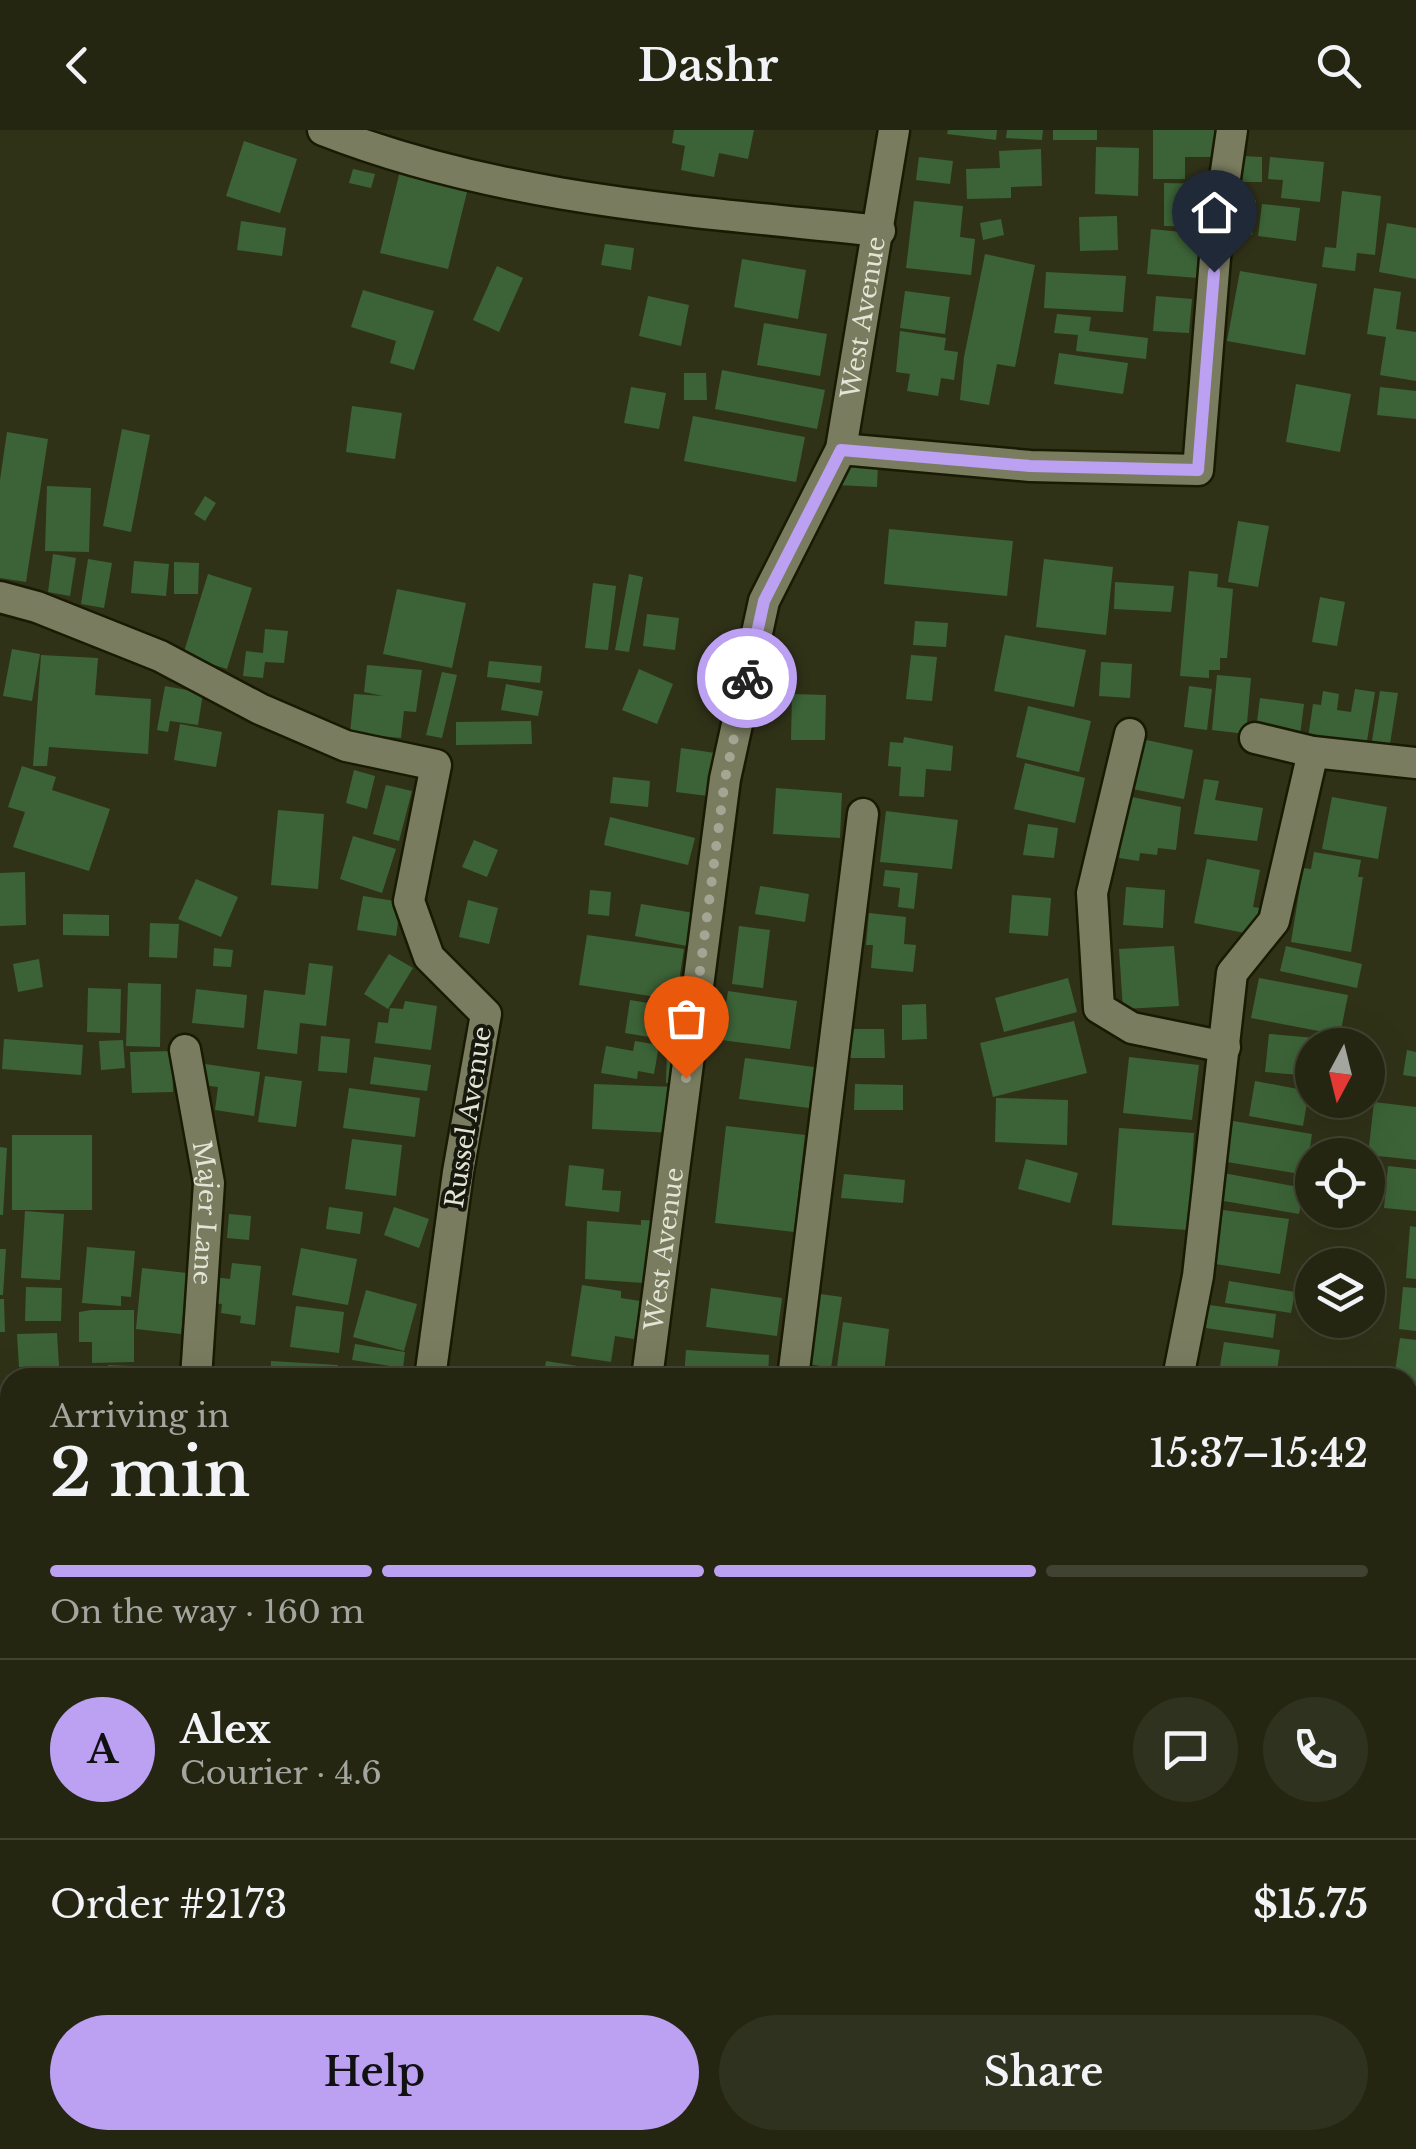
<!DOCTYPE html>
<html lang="en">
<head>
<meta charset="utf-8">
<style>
	:root { --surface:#242612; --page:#303220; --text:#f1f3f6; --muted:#a3a59f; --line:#414332; --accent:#bca0f2 }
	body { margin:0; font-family:"Libre Baskerville",serif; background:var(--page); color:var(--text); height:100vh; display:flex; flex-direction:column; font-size:38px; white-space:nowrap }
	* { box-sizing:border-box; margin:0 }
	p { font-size:32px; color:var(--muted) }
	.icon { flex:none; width:55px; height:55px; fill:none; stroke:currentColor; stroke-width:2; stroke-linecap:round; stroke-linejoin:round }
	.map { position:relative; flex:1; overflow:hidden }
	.details { position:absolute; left:0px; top:1238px; width:1418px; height:782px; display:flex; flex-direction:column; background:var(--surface); border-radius:30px 30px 0 0; box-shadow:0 10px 40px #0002,0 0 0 2px var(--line) }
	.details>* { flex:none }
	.needle { width:65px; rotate:187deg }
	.buttons { position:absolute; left:1295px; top:898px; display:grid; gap:20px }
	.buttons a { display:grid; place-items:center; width:90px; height:90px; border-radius:50%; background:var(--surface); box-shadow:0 10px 40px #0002,0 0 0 2px var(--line); font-size:50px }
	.pin { position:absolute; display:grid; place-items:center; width:85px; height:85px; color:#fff; margin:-102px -42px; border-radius:50% 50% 50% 0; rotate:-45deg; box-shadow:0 0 10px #0007 }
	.pin .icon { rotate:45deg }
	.courier { position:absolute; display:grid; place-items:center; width:100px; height:100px; margin:-50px; border:8px solid #bca0f2; border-radius:50%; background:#fff; color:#222; box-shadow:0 2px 12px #0007 }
	.summary em { font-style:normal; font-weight:600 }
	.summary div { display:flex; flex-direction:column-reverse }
	.summary { display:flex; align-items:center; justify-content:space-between; height:170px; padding:0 50px }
	h1 { font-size:65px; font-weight:600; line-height:75px }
	.bar { display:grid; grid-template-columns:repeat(4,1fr); gap:15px 10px; align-content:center; height:120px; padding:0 50px }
	.bar i { height:12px; border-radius:8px; background:var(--line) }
	.bar .selected { background:var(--accent) }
	.bar p { grid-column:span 4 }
	.line { display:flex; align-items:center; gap:25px; padding:0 50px; border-top:2px solid var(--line) }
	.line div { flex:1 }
	.round { display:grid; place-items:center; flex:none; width:105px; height:105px; border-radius:52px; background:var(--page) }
	.cta { display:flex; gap:20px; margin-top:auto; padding:20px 50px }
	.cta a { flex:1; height:115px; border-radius:60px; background:var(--accent); color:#111; font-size:40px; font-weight:600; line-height:115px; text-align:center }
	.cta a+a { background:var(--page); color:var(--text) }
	header { display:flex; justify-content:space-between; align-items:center; height:130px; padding:0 50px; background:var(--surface); font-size:45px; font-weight:600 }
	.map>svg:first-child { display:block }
</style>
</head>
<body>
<header><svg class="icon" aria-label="back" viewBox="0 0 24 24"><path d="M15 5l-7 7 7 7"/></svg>Dashr<svg class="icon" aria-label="search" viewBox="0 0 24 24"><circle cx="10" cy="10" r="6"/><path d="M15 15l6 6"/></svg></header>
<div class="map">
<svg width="1416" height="2019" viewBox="0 0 1416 2019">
	<rect width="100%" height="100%" fill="#303218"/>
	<path fill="#3c6337" d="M674,0h80l-6,29 -29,-6 -5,24 -33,-7 4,-24 -13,-3z
		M948,0h49l-1,10 -49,-6z
		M1007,0h36l-1,10 -36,-2z
		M1053,0h44v10h-44z
		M1153,0h65v27h-33v22h-32z
		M244,11l53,18 -17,54 -54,-17z
		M1096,17l43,1 -1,48 -43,-2z
		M1041,19l1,37 -31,1v11l-44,1 -1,-30 34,-1 -1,-17z
		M1241,26l21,1v25h-21z
		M919,27l34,4 -3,23 -34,-4z
		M1270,27l54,5 -4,40 -39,-4 2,-18 -15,-1z
		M353,39l22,5 -4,14 -22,-5z
		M400,41l68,17 -20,81 -68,-16z
		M1164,53l48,1 -1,43 -47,-1z
		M1342,61l39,5 -6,59 -18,-2 -2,18 -33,-4 3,-20 11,1z
		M1231,67l25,3 -4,35 -25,-4z
		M914,71l49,5 -3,31 15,2 -4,36 -65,-7z
		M1262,74l38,4 -4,33 -38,-5z
		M1117,86l1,34 -38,1 -1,-34z
		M1001,89l3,16 -21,5 -3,-17z
		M241,91l45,7 -4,28 -45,-6z
		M1387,93l29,5v51l-37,-7z
		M1151,99l51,5 -4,44 -51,-4z
		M605,114l29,4 -3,22 -30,-5z
		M985,124l50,11 -20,102 -18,-3 -8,41 -29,-5 4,-43z
		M742,129l64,11 -8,49 -64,-12z
		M497,136l26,12 -24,54 -26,-12z
		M1240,141l77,13 -12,71 -78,-14z
		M1046,142l80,4 -3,36 -79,-4z
		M1374,158l27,4 -5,37 20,3v49l-36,-6 6,-38 -19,-3z
		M363,160l71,21 -20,59 -24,-7 6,-22 -45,-14z
		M905,161l45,6 -5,37 -45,-6z
		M648,166l41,9 -8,41 -42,-10z
		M1156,166l36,3 -3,34 -36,-2z
		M1057,184l34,3 -2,14 59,7 -2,21 -70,-8 2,-16 -24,-2z
		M764,193l63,11 -7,42 -63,-11z
		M900,201l46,7 -2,12 14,2 -4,28 -13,-2 -3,18 -31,-5 3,-17 -14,-2z
		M1059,223l69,10 -5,31 -69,-10z
		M722,240l103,20 -8,39 -102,-20z
		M684,243h22l1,27h-23z
		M1296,254l55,10 -11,58 -54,-10z
		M631,257l35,6 -7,36 -35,-6z
		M1380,257l36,4v28l-39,-4z
		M352,276l50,7 -7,46 -49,-7z
		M693,286l112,21 -9,45 -112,-21z
		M122,299l28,6 -19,97 -28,-6z
		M7,302l41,7 -22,143 -26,-4v-98z
		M838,331l40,2 -1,24 -40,-2z
		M47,356l44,2 -2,64 -44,-1z
		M205,366l11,7 -11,18 -11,-7z
		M1238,391l31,5 -11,61 -30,-5z
		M889,399l124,12 -6,55 -123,-12z
		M53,424l23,4 -6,38 -22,-4z
		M88,429l24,4 -8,45 -23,-4z
		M1044,429l69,8 -7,68 -70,-8z
		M134,431l35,3 -3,32 -35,-3z
		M174,432l25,1 -1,31h-24z
		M1189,441l29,3 -1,13 16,2 -6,69h-7v12h-11v8l-29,-2z
		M208,444l44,14 -25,81 -44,-14z
		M629,444l14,3 -14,75 -14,-2z
		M1115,452l59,4 -3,26 -57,-3z
		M593,453l23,3 -8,64 -23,-2z
		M397,459l69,14 -14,65 -69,-14z
		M1320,467l25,5 -8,44 -25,-4z
		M647,484l32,4 -4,32 -32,-4z
		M915,491l33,2 -2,24 -33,-2z
		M265,499l23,2 -4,32 -19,-1 -2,16 -20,-2 3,-25 17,2z
		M1005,505l81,15 -12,57 -80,-16z
		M12,519l28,5 -8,47 -29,-5z
		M41,525l57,3 -3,37 56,4 -3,55 -99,-7 -2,19h-14z
		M911,525l26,2 -5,44 -26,-2z
		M489,531l53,5 -2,17 -53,-6z
		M1101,532l31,2 -2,34 -31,-2z
		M367,535l55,5 -6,42 -12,-1 -3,27 -51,-5 4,-39 29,2 -19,-4z
		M639,539l34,15 -16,40 -35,-14z
		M442,542l15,3 -15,63 -16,-3z
		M1217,545l34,3 -5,56 -34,-4z
		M506,554l37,7 -5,25 -37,-6z
		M165,556l38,7 -5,32 -28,-4 -2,11 -11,-2z
		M1189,556l23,3 -5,41 -23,-3z
		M1355,559l20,3 -10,61 -57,-15 5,-34 8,1 2,-14 16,3 -2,16 14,2z
		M1380,561l18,2 -8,51 -18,-3z
		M792,564l34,1 -1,45h-34z
		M1260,568l44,6 -4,31 -44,-5z
		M1028,576l63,15 -12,51 -63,-15z
		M531,591l1,23 -76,1v-23z
		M180,594l42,8 -6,35 -42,-7z
		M904,607l49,9 -2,25 -25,-2 -2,28 -25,-1 2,-29 -13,-1 2,-24 13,1z
		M1137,608l56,12 -9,49 -57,-11z
		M681,618l41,6 -6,43 -40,-5z
		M1025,633l60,15 -10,45 -61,-14z
		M22,636l34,11 -4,13 58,19 -21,62 -76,-24 12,-35 -17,-5z
		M354,640l21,6 -8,33 -21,-6z
		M613,647l37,4 -2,26 -38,-4z
		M1204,649l15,2 -4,19 48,8 -6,33 -63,-7z
		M386,655l26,6 -13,50 -26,-7z
		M776,658l66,5 -2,45 -67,-4z
		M1122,665l59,12 -5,43 -18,-2 -1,7 -17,-2 -1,8 -20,-3 1,-7 -5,-1z
		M1332,667l55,10 -9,52 -56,-10z
		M278,680l46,4 -6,75 -47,-4z
		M886,681l72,9 -6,49 -72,-7z
		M610,687l85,21 -7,27 -84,-20z
		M1028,694l30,4 -4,30 -31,-3z
		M353,706l43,13 -14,44 -42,-14z
		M474,710l24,10 -11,27 -25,-10z
		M1314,722l47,8 -3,17h5l-12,75 -60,-10 12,-74 8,1z
		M1207,729l53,11 -7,37 7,1 -5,27 -61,-12z
		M885,740l33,3 -4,36 -16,-2 2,-19 -17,-2z
		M25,742l1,53 -26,1v-53z
		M196,749l42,18 -17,40 -43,-18z
		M760,756l49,8 -4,28 -50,-8z
		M1126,757l39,3 -2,38 -40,-3z
		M590,760l21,2 -2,24 -21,-2z
		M1012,765l39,3 -3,38 -39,-3z
		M363,766l38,6 -5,34 -39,-6z
		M468,770l30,8 -9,36 -30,-7z
		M641,774l53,9 -7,33 -52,-10z
		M869,783l37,4 -2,27 12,1 -3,27 -42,-4 2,-23h-7z
		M63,784l46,1v21l-46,-1z
		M150,793l29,1 -2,34 -28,-1z
		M739,796l31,4 -7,58 -31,-4z
		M587,805l97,14 -8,51 -97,-15z
		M1174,816l5,60 -56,3 -4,-60z
		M1286,816l76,18 -5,24 -77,-17z
		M214,818l19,2 -2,17 -18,-1z
		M389,824l24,14 -25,41 -24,-15z
		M39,829l4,28 -25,5 -5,-28z
		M309,833l24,3 -7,60 -26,-3 -3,31 -40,-5 7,-59 41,5z
		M1068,848l9,34 -73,20 -9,-34z
		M1259,848l89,17 -8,40 -89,-17z
		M128,853l33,1 -1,63 -34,-1z
		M88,858l33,1 -1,44 -33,-1z
		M196,859l51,6 -3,33 -52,-5z
		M728,861l69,10 -7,48 -69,-9z
		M630,870l30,5 -5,33 -30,-5z
		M405,871l32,5 -6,44 -56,-7 3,-21 10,1 2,-15 13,1z
		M926,874l1,35 -25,1v-35z
		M1074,891l13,52 -94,24 -13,-54z
		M846,899h38l1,29h-39z
		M1269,904l70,6v5h-27v31l-47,-4z
		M321,906l29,3 -3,34 -29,-2z
		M4,909l79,6 -2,30 -79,-6z
		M123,910l2,28 -24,2 -2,-29z
		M635,911l24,4 -5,29 -16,-3 -1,8 -36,-6 5,-27 27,5z
		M667,919l24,1 -1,35 -24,-2z
		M1407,920l9,2v25l-13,-2z
		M172,921l1,41 -41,1 -2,-41z
		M374,927l57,8 -4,26 -57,-7z
		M1129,927l70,8 -7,55 -69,-7z
		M745,928l69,9 -5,41 -70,-9z
		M205,934l55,8 -6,44 -39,-6 3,-23 -16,-2z
		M265,946l37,5 -6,46 -38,-5z
		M1255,951l54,10 -6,35 -54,-10z
		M594,954l81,3 -1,46 -82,-4z
		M855,954l48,1v25h-49z
		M349,958l71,10 -5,39 -72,-9z
		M996,968l72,2 -1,45 -72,-3z
		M1374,972l42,5v53l-48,-5z
		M1233,991l79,13 -6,41 -79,-13z
		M726,996l79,9 -11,97 -79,-9z
		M1119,998l75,5 -6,97 -76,-5z
		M12,1005h80v75h-80z
		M352,1009l50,6 -6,51 -51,-7z
		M0,1017l7,1 -4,67h-3z
		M1026,1029l52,14 -8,30 -52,-14z
		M569,1035l35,4 -2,21 19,1 -2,21 -54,-6z
		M1388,1036l28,3v42l-32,-3z
		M1223,1043l81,15 -5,26 -81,-14z
		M844,1044l61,6 -2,23 -62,-5z
		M329,1077l34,5 -3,22 -34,-5z
		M394,1077l35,12 -10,29 -35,-13z
		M1223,1080l66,9 -9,55 -65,-10z
		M25,1081l39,3 -4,66 -39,-2z
		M229,1084l22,2 -2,24 -22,-2z
		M641,1090l22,1 -3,48 -15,-1 -1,15 -59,-4 2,-58 54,4z
		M1410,1096l6,1v52l-10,-1z
		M87,1117l48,4 -4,46 -10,-1v10l-39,-3z
		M301,1118l56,11 -9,46 -56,-10z
		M0,1119h6l-3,46h-3z
		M232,1133l29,3 -6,59 -15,-2 1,-7 -20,-3 1,-9 -11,-1 3,-26 16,2z
		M142,1138l45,5 -6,61 -45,-5z
		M1229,1151l66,11 -4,21 -66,-10z
		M582,1155l39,6v7l19,3 -6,38 -19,-3 -4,26 -40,-6z
		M26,1157l36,1 -1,33h-36z
		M1403,1157l13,1v43l-17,-2z
		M711,1158l71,10 -5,38 -71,-9z
		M366,1160l51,14 -13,47 -51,-14z
		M820,1164l22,3 -11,71 -22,-4z
		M0,1169h4l1,33h-5z
		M1209,1175l67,9 -3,24 -67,-10z
		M296,1176l48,6 -5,41 -49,-6z
		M91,1180h43v52l-42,1v-21h-13v-30z
		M843,1192l46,7 -5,44 -47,-6z
		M57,1203l2,33 -40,1 -2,-33z
		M1400,1208l16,2v49l-8,-1v-10h-14z
		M1224,1212l56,8 -4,28h-58z
		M355,1214l50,8 -2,16 -51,-8z
		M686,1220l83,5 -1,23h-84z
		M271,1231l67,4 -1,13h-67z
		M546,1231l89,14v3h-92z
		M108,1235l23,1v12h-23z
		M1081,1237l17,2 -1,9h-17z
		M1408,1278h8v36h-8z
		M8,1323h2v25l-6,-1z
		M7,1350l3,1v32l-10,-2z
		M0,1404l10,1v60l-10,-1z
		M0,1481l10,2v73l-10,-1z
		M1408,1503l8,9v31l-8,8z
		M1408,1628l8,1v78l-8,-1z
		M0,1917l10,5 -7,21 7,4v24l-10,24z
		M9,2010h57l-3,9h-57z
		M204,2010l65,3 1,6h-65z"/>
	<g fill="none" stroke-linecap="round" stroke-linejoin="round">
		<g stroke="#181a02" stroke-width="35">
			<g id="minor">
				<path d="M323,0c179,70 368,81 557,101"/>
				<path d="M841,319l189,17 168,4 19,-237 15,-103"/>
				<path d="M0,467l37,10 123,49 100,53 86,37 90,19 -27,136 20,56 57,57 -28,158 -28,206"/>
				<path d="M1130,604l-38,159 7,115 33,20 93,19"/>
				<path d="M1255,608l58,14 103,11"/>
				<path id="s1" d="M185,920l24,133 -13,195"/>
				<path id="s2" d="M647,1248l78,-599 39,-178 77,-152 53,-319"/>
				<path d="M793,1248l70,-564"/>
				<path d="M1178,1248l20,-102 34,-303 42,-52 39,-169"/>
				<path d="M0,1899l10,3"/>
				<path d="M401,2010l45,9"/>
				<path d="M944,2019l1,-9"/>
			</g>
		</g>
		<g stroke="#181a02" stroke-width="55">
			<path id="trunk" d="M0,1604l10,2
				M0,1749l10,2
				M1408,1874l8,1
				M1340,2010l55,9"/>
		</g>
		<use href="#minor" stroke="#797c5f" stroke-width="30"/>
		<use href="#trunk" stroke="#967c3c" stroke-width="50"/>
	</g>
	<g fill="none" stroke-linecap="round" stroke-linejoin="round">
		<path stroke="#a4a694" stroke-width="10" stroke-dasharray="0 18" d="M686,948l39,-299 22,-101"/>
		<path stroke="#bca0f2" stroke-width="12" d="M747,548l17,-77 77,-151 189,16 168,4 16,-198"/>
	</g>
	<g text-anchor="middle" stroke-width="8" stroke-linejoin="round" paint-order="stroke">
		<g font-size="25" fill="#e3e5d6" stroke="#18190e">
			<text dy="9" stroke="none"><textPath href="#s2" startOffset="1090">West Avenue</textPath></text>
			<text transform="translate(468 987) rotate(-81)" y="9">Russel Avenue</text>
			<text dy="9" stroke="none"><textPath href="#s1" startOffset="165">Majer Lane</textPath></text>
			<text dy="9" stroke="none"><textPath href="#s2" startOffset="130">West Avenue</textPath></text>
		</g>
	</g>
</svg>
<div class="buttons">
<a><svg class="needle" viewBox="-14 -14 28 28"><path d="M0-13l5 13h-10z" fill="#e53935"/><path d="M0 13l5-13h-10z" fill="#a3a59f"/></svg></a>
<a><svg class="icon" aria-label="locate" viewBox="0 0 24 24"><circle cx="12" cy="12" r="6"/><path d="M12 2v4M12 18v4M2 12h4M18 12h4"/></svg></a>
<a><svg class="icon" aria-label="layers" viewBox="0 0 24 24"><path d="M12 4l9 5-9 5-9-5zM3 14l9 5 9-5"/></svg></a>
</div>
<div class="pin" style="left:686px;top:948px;background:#ea580c"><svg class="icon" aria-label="bag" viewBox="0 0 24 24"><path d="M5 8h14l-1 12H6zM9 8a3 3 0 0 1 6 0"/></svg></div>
<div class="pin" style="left:1214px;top:142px;background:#1f2937"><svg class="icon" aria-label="home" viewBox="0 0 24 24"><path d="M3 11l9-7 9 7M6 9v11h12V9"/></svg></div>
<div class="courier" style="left:747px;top:548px"><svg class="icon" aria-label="bike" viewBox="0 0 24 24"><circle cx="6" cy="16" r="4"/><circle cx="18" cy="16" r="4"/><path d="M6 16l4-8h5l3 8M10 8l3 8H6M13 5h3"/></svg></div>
<section class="details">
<div class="summary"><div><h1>2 min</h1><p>Arriving in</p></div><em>15:37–15:42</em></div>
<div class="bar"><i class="selected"></i><i class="selected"></i><i class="selected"></i><i></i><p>On the way · 160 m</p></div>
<div class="line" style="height:180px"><b class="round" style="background:var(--accent);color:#111">A</b><div><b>Alex</b><p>Courier · 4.6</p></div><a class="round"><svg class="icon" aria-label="chat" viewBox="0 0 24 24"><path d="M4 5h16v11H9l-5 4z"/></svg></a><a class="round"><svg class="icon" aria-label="phone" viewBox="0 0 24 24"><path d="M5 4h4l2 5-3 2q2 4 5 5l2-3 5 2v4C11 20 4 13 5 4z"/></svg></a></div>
<div class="line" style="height:130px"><div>Order #2173</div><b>$15.75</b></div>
<div class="cta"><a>Help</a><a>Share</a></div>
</section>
</div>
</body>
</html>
